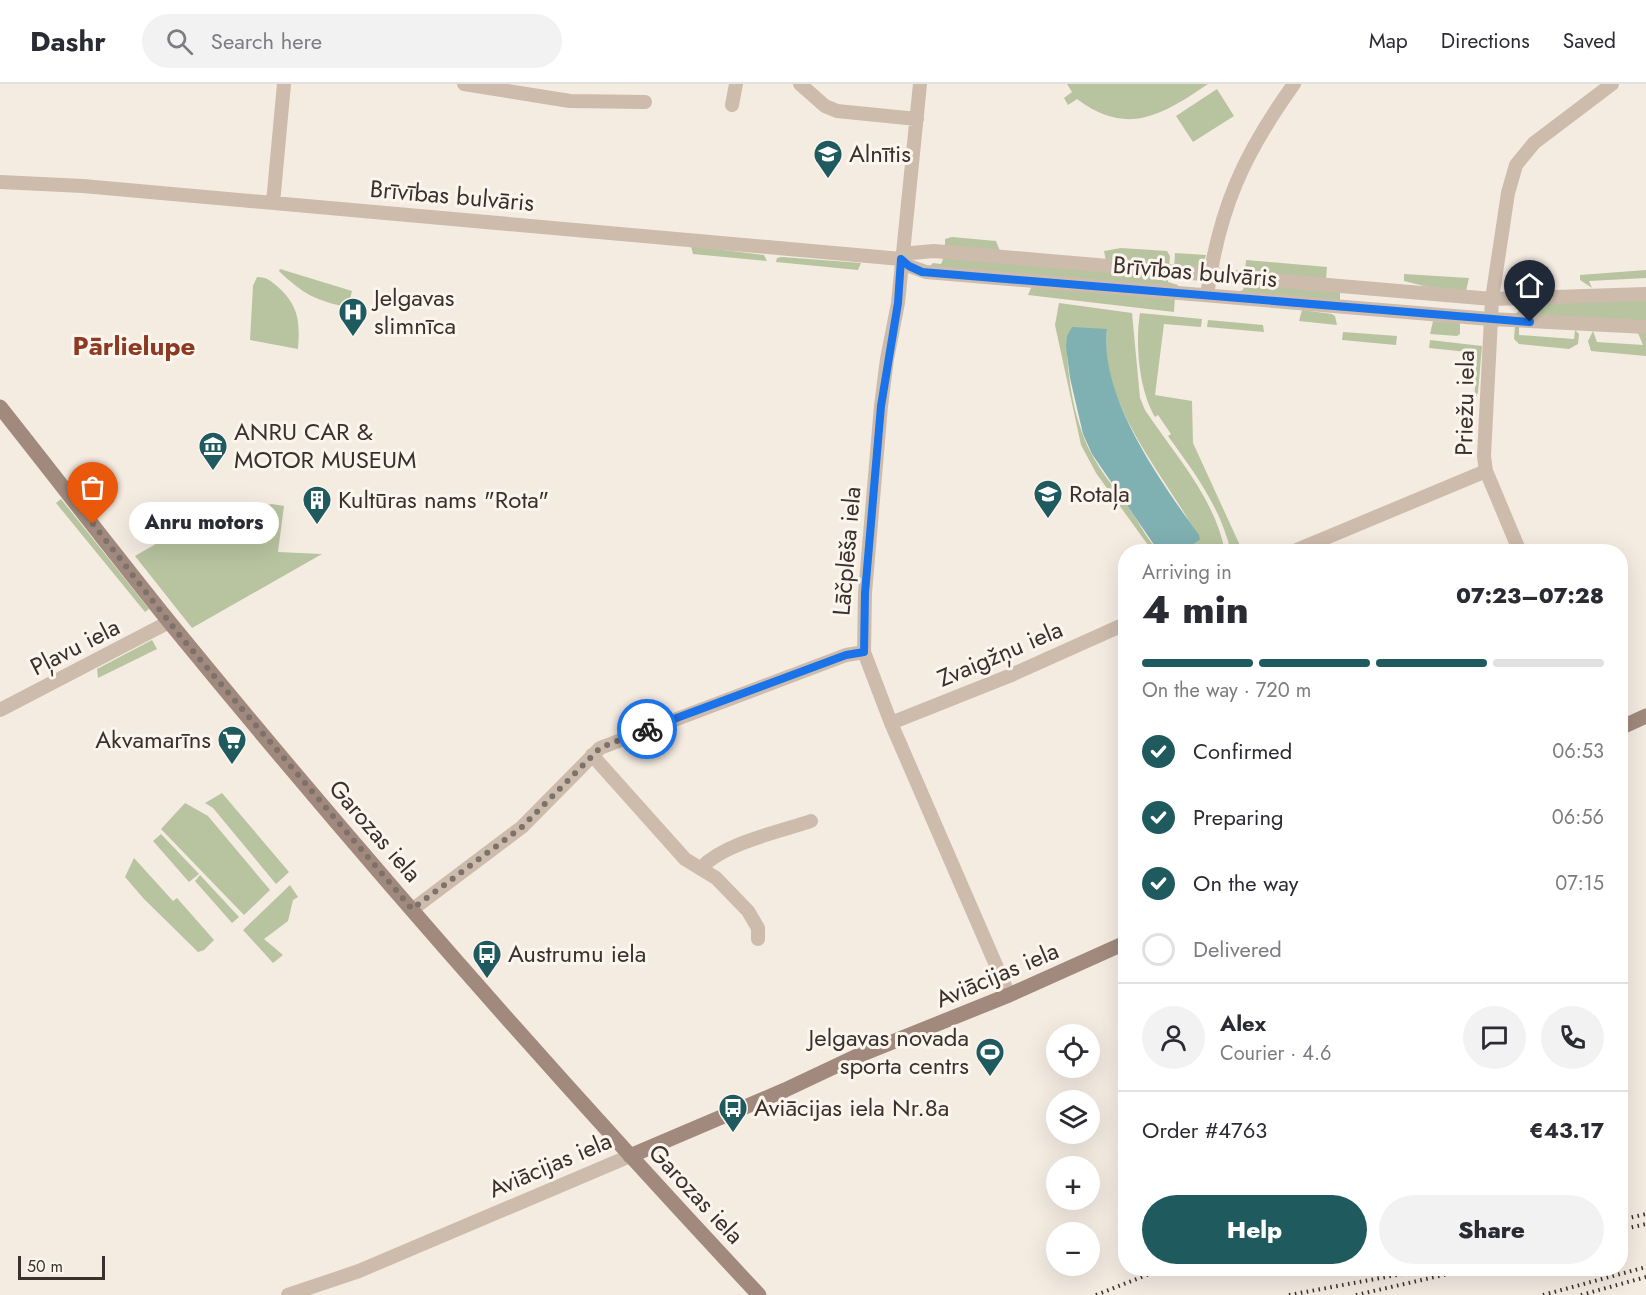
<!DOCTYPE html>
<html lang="en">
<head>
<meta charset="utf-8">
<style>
	:root { --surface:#fff; --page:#f2f2f3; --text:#2b2b33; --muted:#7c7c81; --line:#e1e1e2; --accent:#1f5a5e }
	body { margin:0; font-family:Jost,sans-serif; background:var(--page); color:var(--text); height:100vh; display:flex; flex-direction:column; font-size:22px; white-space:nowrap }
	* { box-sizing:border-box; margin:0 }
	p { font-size:20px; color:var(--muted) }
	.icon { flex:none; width:33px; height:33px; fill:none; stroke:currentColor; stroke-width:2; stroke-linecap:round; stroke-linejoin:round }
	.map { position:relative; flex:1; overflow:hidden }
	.side { position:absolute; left:1118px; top:460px; width:510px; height:732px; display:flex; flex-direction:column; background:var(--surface); border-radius:24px; box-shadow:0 6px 24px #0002 }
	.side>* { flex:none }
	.buttons { position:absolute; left:1046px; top:940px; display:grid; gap:12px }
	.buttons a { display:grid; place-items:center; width:54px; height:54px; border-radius:50%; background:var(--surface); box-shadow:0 6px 24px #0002; font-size:30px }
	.scale { position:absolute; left:18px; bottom:15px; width:87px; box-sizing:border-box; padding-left:6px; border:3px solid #3b302b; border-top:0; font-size:16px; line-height:21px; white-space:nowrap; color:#3b302b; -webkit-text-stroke:4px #fbf5ee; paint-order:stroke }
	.pin { position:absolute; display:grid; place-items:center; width:51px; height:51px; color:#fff; margin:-62px -26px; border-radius:50% 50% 50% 0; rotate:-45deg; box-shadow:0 0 6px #0007 }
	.pin .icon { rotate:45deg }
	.courier { position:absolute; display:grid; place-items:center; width:60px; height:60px; margin:-30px; border:4px solid #1a73e8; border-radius:50%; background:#fff; color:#222; box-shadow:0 2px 8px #0007 }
	.bubble { position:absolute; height:42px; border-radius:21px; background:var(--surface); box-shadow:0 6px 24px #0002; font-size:20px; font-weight:800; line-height:42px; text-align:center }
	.head em { font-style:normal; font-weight:800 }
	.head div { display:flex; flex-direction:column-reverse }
	.head { display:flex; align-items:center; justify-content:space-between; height:102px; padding:0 24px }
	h1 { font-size:39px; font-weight:800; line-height:45px }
	.bar { display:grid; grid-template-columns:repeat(4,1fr); gap:9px 6px; align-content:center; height:72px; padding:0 24px }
	.bar i { height:8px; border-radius:4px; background:var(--line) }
	.bar .active { background:var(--accent) }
	.bar p { grid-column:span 4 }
	.line { display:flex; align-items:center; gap:15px; padding:0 24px; border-top:2px solid var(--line) }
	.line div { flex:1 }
	.round { display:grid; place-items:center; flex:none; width:63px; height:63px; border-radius:32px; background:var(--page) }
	ol { padding:0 24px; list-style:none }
	li { display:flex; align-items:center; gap:18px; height:66px }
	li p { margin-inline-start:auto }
	li .icon { padding:6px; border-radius:50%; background:var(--accent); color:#fff; stroke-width:4 }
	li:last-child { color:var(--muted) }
	li i { width:33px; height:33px; border:3px solid var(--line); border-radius:50% }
	.action { display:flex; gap:12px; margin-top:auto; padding:12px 24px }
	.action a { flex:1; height:69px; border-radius:36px; background:var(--accent); color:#fff; font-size:24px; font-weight:800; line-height:69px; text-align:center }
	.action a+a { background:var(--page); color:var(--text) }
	header { display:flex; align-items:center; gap:36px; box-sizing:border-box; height:84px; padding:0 30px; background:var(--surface); border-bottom:2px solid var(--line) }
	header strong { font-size:28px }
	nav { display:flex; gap:33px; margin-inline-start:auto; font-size:21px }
	.search { width:420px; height:54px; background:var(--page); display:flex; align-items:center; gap:15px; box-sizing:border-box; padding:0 21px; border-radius:33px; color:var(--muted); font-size:22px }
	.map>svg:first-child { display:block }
</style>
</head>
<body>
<header>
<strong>Dashr</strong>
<div class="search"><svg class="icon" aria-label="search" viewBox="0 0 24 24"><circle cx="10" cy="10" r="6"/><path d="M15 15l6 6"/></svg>Search here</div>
<nav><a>Map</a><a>Directions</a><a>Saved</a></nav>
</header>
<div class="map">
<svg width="1646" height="1211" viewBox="0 0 1646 1211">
	<rect width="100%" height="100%" fill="#f4ebe1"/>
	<path fill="#b8c4a0" d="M1067,0h141c-46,31 -80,53 -131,15l-9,6 -4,-7 8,-6z
		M1217,5l17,27 -41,26 -17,-26z
		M952,153l44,4 4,10 -55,-5v-7z
		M691,162l73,9 3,6 -74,-7z
		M1121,164l46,3 3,5 -1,12 -63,-7 -2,-10z
		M1175,169l31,2 -4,13 -28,1z
		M782,173l79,6 -3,7 -82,-8 1,-4z
		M944,173l224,19v6l10,3 -1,3 -247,-22 3,-3 8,1z
		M1246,176l81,7 -1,13 -81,-8z
		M280,185l72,22 -4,16c-32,-6 -45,-13 -69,-36z
		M1646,186v8l-57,3 3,7 -12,-8v-5z
		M1404,190l65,4 -3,13 -38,-4 -24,-6z
		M257,193c10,0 14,4 21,10 21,19 22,35 20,62l-48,-9 3,-54z
		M1244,199l96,9v10l-103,-10 6,-2z
		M1032,202l143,9 -1,17 -146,-17z
		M1646,215v22l-130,-6 2,-4 13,-1 1,-7z
		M1059,219l73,10 8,85 5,12c30,45 70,88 80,142h-45l20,-12c-33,-63 -102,-135 -93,-211l-40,7c-1,37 7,85 24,117 11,21 27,39 40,58 10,14 16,30 30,41h-8l-57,-79 -15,-28 -26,-120z
		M1302,226l30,4 3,2 2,9 -38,-4z
		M1140,229l62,6 -1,8 -37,-3 -9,71 37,6 1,42 50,109h-12c-10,-44 -37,-80 -63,-116l3,-2 -13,-19 -3,2c-16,-27 -20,-73 -15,-104z
		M1208,236l55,5 1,7 -57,-5z
		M1433,237l27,2v11l-3,2 -27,-2z
		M1515,242h4v9l55,4 1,-9 4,4 -1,10 -9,5 -50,-5 -5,-5z
		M1593,247l4,11 46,3 -5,-12h8v23l-55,-5 -3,-10z
		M1343,248l54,4 -1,9 -54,-5z
		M1430,256l52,6 -4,46 -4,10 3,-49 -48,-5z
		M61,415l88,110 -4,3 -89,-109z
		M272,420l12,2 -6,46 44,2 -130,74 -57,-72 62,-36z
		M152,556l5,9 -59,29 -1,-9z
		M222,709l67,79 -13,12 -63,-76 -8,-5z
		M185,719l23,13 62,74 -26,25 -83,-86z
		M161,750l38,40 -10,8 -36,-41z
		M134,774l39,43 4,-3 37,42 -10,10 -6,2 -54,-53 -19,-22z
		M200,791l39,42 -7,6 -37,-42z
		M290,801l8,12 -5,3 -5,21 -24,18 19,16 -10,8 -30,-33z"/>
	<path fill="#7fb0b2" d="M1072,243l35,2c-8,68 54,153 92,206l1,5c-13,8 -29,19 -43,9l-65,-95 -9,-20 -13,-56 -4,-31 1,-11z"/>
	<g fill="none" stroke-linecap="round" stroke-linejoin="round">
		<path stroke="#cdbbac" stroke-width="14" d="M464,0l106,17 75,1
			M800,0l25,22 12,5 80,8
			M920,0l-22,219 -11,56 -6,47 -16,187 -1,59 27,71 118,272
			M732,21l4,-21
			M0,98l83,4 818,73 10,-6 23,-2 558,48 154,-5
			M273,119l11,-119
			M901,175l8,7 17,6 564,47 156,8
			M1207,211c12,-86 36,-140 87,-211
			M1292,468l194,-81
			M1520,468l-34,-81 -2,-15 8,-157 16,-106 8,-28 18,-22 78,-59
			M0,626l169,-88
			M891,639l118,-47 116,-52
			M592,671l93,104 31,19 32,33 10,17v11
			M702,783c23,-24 77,-35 109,-46
			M413,825l109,-82 78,-79 246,-93 18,-3
			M288,1211l71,-24 271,-115"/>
		<path stroke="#a18a7d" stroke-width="15" d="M0,323c57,72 113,145 171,217 188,230 385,454 588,671
			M1620,644l26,-12
			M630,1072l155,-66 70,-33 154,-62 116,-52"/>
		<path stroke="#3b302b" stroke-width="4" stroke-dasharray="1.5 4.5" stroke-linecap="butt" d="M1620,1136l26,-6
			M1620,1146l26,-6
			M1096,1211l66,-26
			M1289,1211l140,-26
			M1356,1211l114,-26
			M1543,1211l103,-28
			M1581,1211l65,-18"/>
	</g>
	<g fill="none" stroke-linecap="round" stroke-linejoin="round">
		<path stroke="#7c716b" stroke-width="6" stroke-dasharray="0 10.8" d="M93,440l88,113 231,272 110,-82 78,-79 47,-19"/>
		<path stroke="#1a73e8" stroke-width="8" d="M647,645l199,-74 18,-3 1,-59 16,-187 17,-103 3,-44 8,7 13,6 608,50"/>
	</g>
	<defs>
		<g id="school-pin" transform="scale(1.5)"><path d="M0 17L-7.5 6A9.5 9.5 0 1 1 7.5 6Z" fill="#1f5a5e" stroke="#fbf5ee"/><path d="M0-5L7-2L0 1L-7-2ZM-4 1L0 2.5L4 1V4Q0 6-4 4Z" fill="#fff"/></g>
		<g id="hospital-pin" transform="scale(1.5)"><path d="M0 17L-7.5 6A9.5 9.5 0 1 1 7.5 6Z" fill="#1f5a5e" stroke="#fbf5ee"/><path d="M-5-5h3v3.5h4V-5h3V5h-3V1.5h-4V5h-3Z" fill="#fff"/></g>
		<g id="museum-pin" transform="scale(1.5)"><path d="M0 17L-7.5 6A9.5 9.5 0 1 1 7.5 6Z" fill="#1f5a5e" stroke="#fbf5ee"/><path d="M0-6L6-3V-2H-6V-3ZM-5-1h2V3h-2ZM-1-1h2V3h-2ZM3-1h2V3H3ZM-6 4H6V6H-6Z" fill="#fff"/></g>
		<g id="building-pin" transform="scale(1.5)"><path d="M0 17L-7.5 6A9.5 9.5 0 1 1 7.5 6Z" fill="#1f5a5e" stroke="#fbf5ee"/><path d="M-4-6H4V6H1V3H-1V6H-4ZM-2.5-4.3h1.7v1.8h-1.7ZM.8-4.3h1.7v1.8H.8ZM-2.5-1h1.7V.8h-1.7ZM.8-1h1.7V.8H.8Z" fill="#fff"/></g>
		<g id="supermarket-pin" transform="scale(1.5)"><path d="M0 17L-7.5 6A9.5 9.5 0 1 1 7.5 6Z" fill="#1f5a5e" stroke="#fbf5ee"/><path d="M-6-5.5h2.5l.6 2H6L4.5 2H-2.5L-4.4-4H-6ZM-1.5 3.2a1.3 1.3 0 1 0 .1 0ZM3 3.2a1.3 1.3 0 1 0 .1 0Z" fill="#fff"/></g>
		<g id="bus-pin" transform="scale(1.5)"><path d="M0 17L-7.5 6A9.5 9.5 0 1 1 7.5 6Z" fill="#1f5a5e" stroke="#fbf5ee"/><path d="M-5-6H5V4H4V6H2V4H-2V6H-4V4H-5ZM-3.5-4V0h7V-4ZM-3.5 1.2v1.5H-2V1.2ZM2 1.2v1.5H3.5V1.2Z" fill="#fff"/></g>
		<g id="stadium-pin" transform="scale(1.5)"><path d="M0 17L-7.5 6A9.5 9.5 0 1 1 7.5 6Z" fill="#1f5a5e" stroke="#fbf5ee"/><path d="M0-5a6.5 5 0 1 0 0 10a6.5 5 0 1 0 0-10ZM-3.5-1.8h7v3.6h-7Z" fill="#fff"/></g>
	</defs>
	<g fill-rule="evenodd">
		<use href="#school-pin" x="828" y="70"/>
		<use href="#hospital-pin" x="353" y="228"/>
		<use href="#museum-pin" x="213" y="362"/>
		<use href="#school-pin" x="1048" y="410"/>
		<use href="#building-pin" x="317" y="416"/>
		<use href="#supermarket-pin" x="232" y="656"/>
		<use href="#bus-pin" x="487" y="870"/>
		<use href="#stadium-pin" x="990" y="968"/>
		<use href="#bus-pin" x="733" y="1024"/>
	</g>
	<g text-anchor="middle" stroke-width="6" stroke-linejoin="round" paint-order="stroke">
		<g font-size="24" fill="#3b302b" stroke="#fbf5ee" text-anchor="start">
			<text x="849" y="78">Alnītis</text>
			<text x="374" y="222">Jelgavas<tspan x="374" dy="28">slimnīca</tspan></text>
			<text x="234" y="356">ANRU CAR &amp;<tspan x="234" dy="28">MOTOR MUSEUM</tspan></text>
			<text x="1069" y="418">Rotaļa</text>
			<text x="338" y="424">Kultūras nams "Rota"</text>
			<text x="211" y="664" text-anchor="end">Akvamarīns</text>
			<text x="508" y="878">Austrumu iela</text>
			<text x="969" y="962" text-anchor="end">Jelgavas novada<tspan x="969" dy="28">sporta centrs</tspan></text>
			<text x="754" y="1032">Aviācijas iela Nr.8a</text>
		</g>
		<g font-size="24" fill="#3b302b" stroke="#fbf5ee">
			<text transform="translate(452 112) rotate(5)" y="8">Brīvības bulvāris</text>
			<text transform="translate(1195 188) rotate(5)" y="8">Brīvības bulvāris</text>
			<text transform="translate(1465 319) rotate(-89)" y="8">Priežu iela</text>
			<text transform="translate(847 467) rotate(-85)" y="8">Lāčplēša iela</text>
			<text transform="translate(75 563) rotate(-27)" y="8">Pļavu iela</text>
			<text transform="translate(1000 570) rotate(-23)" y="8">Zvaigžņu iela</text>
			<text transform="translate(375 747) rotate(49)" y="8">Garozas iela</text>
			<text transform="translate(997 891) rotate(-23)" y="8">Aviācijas iela</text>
			<text transform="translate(550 1081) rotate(-23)" y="8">Aviācijas iela</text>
			<text transform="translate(696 1110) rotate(47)" y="8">Garozas iela</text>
		</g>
		<g font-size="26" font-weight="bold" fill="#8c3b22" stroke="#fbf5ee">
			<text x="134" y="271">Pārlielupe</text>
		</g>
	</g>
</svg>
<div class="buttons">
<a><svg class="icon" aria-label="locate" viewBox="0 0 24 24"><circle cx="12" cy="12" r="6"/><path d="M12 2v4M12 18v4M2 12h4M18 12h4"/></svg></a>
<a><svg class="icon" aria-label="layers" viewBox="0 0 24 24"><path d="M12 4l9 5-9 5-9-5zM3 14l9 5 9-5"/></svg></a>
<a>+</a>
<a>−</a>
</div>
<div class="scale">50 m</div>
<div class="pin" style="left:93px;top:440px;background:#ea580c"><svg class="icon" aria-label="bag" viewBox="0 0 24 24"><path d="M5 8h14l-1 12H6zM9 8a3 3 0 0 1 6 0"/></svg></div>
<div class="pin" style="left:1530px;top:238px;background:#1f2937"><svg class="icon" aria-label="home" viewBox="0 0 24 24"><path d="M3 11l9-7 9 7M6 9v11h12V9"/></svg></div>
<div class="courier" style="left:647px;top:645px"><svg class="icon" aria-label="bike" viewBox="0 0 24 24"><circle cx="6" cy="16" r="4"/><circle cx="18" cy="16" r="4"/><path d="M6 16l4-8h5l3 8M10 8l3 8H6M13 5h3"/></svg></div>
<div class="bubble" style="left:129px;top:418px;width:150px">Anru motors</div>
<section class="side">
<div class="head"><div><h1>4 min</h1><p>Arriving in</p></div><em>07:23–07:28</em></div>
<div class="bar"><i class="active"></i><i class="active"></i><i class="active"></i><i></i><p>On the way · 720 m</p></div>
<ol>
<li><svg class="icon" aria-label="check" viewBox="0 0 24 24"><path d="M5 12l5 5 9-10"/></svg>Confirmed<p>06:53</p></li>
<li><svg class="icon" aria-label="check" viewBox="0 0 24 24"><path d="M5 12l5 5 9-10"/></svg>Preparing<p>06:56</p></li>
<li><svg class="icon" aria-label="check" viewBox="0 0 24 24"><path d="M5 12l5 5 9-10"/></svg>On the way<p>07:15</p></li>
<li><i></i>Delivered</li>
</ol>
<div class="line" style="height:108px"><a class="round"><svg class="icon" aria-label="person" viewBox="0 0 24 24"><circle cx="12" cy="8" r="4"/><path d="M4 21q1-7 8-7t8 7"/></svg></a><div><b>Alex</b><p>Courier · 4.6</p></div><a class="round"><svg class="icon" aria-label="chat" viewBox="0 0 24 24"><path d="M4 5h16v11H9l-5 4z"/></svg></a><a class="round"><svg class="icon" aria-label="phone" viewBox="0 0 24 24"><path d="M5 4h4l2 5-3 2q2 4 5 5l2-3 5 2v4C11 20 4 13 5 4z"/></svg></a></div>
<div class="line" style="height:78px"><div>Order #4763</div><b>€43.17</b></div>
<div class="action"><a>Help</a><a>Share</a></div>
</section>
</div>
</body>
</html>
